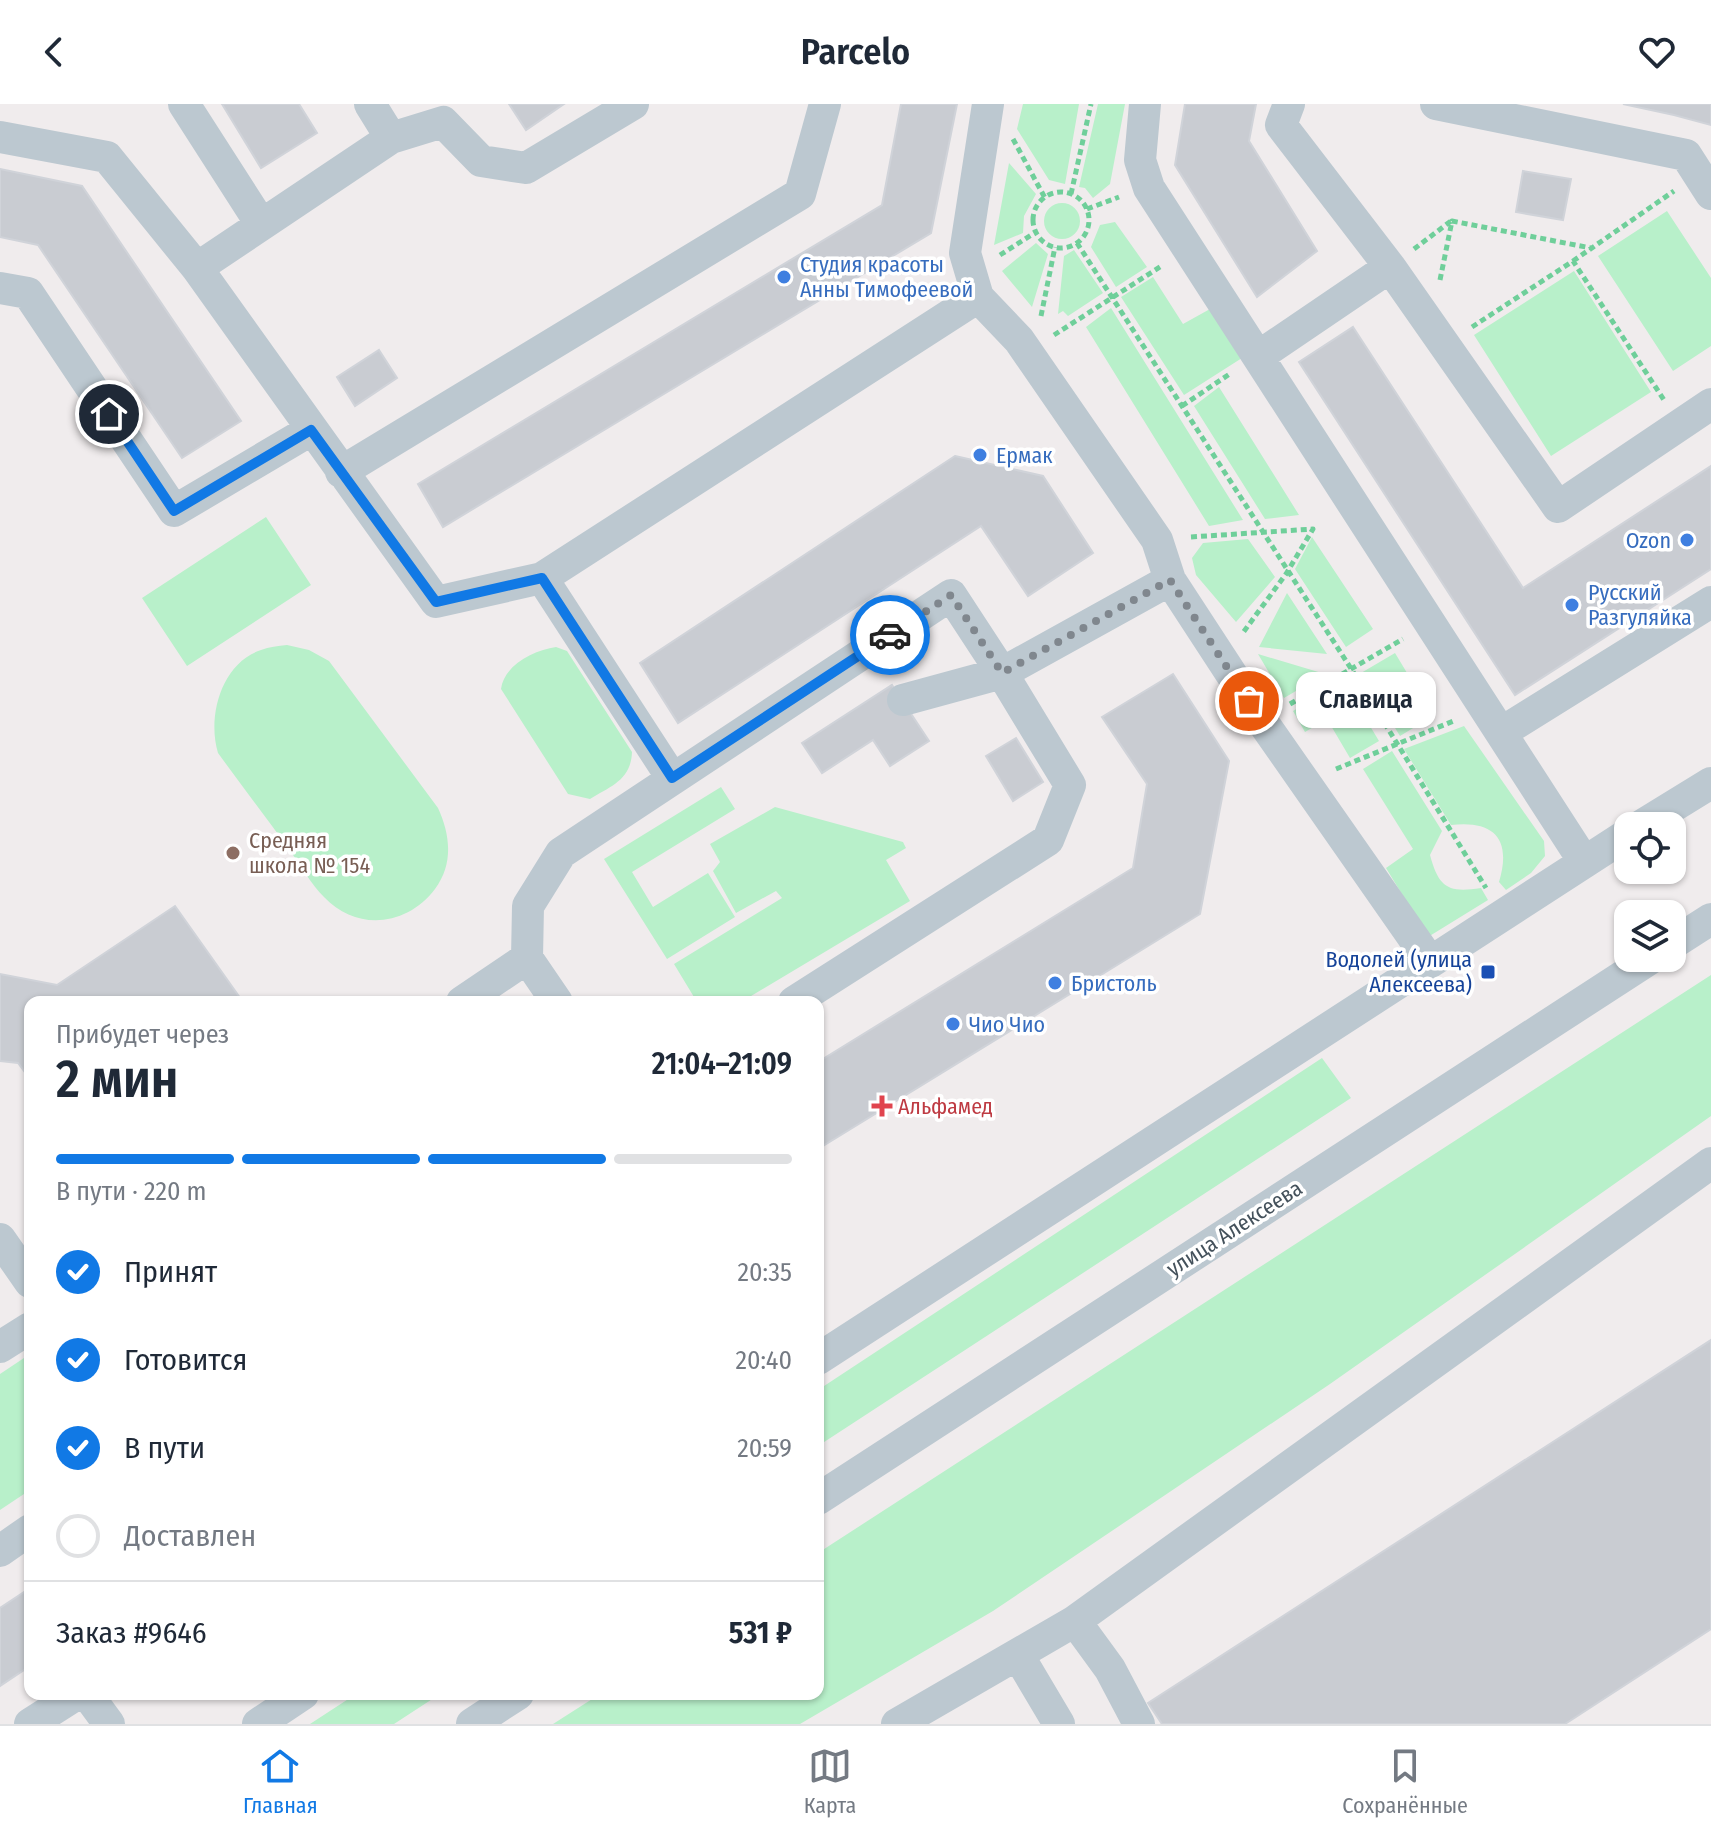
<!DOCTYPE html>
<html lang="ru">
<head>
<meta charset="utf-8">
<style>
	:root { --surface:#fff; --page:#f6f6f7; --text:#1f2937; --muted:#747a83; --line:#e0e1e3; --accent:#1179e5 }
	body { margin:0; font-family:"Fira Sans Condensed",sans-serif; background:var(--page); color:var(--text); height:100vh; display:flex; flex-direction:column; font-size:30px; white-space:nowrap }
	* { box-sizing:border-box; margin:0 }
	p { font-size:26px; color:var(--muted) }
	.icon { flex:none; width:44px; height:44px; fill:none; stroke:currentColor; stroke-width:2; stroke-linecap:round; stroke-linejoin:round }
	.map { position:relative; flex:1; overflow:hidden }
	.drawer { position:absolute; left:24px; top:892px; width:800px; height:704px; display:flex; flex-direction:column; background:var(--surface); border-radius:16px; box-shadow:0 2px 6px #0004 }
	.drawer>* { flex:none }
	.fabs { position:absolute; left:1614px; top:708px; display:grid; gap:16px }
	.fabs a { display:grid; place-items:center; width:72px; height:72px; border-radius:16px; background:var(--surface); box-shadow:0 2px 6px #0004; font-size:40px }
	.pin { position:absolute; display:grid; place-items:center; width:68px; height:68px; color:#fff; margin:-34px; border:4px solid #fff; border-radius:50%; box-shadow:0 2px 8px #0007 }
	.courier { position:absolute; display:grid; place-items:center; width:80px; height:80px; margin:-40px; border:6px solid #1179e5; border-radius:50%; background:#fff; color:#222; box-shadow:0 2px 10px #0007 }
	.bubble { position:absolute; height:56px; border-radius:16px; background:var(--surface); box-shadow:0 2px 6px #0004; font-size:26px; font-weight:600; line-height:56px; text-align:center }
	.overview em { font-style:normal; font-weight:600 }
	.overview div { display:flex; flex-direction:column-reverse }
	.overview { display:flex; align-items:center; justify-content:space-between; height:136px; padding:0 32px }
	h1 { font-size:52px; font-weight:600; line-height:60px }
	.bar { display:grid; grid-template-columns:repeat(4,1fr); gap:12px 8px; align-content:center; height:96px; padding:0 32px }
	.bar i { height:10px; border-radius:6px; background:var(--line) }
	.bar .on { background:var(--accent) }
	.bar p { grid-column:span 4 }
	.line { display:flex; align-items:center; gap:20px; padding:0 32px; border-top:2px solid var(--line) }
	.line div { flex:1 }
	ol { padding:0 32px; list-style:none }
	li { display:flex; align-items:center; gap:24px; height:88px }
	li p { margin-inline-start:auto }
	li .icon { padding:8px; border-radius:50%; background:var(--accent); color:#fff; stroke-width:4 }
	li:last-child { color:var(--muted) }
	li i { width:44px; height:44px; border:4px solid var(--line); border-radius:50% }
	header { display:flex; justify-content:space-between; align-items:center; height:104px; padding:0 32px; background:var(--surface); font-size:36px; font-weight:600 }
	.tab-bar { display:flex; justify-content:space-around; align-items:center; height:112px; border-top:2px solid var(--line); background:var(--surface); font-size:22px; color:var(--muted) }
	.tab-bar a { display:grid; justify-items:center; gap:4px }
	.tab-bar .on { color:var(--accent) }
	.map>svg:first-child { display:block }
</style>
</head>
<body>
<header><svg class="icon" aria-label="back" viewBox="0 0 24 24"><path d="M15 5l-7 7 7 7"/></svg>Parcelo<svg class="icon" aria-label="heart" viewBox="0 0 24 24"><path d="M12 20l-8-8c-3-5 5-10 8-4 3-6 11-1 8 4z"/></svg></header>
<div class="map">
<svg width="1711" height="1620" viewBox="0 0 1711 1620">
	<rect width="100%" height="100%" fill="#f0eced"/>
	<path fill="#b8f0ca" d="M1023,0h56l-14,80 -16,-4 -32,-51z
		M1098,0h27l-15,80 -17,14 -8,-10 -6,-1z
		M1009,59l27,31 -12,22 -1,17 -29,12z
		M1044 117a18 18 0 1 1 36 0a18 18 0 1 1-36 0Z
		M1667,107l44,67v68l-38,25 -75,-115z
		M1115,118l32,45 -31,20 -25,-40 9,-22z
		M1036,139l12,11 -16,53 -30,-36z
		M1074,146l29,43 -35,23 -5,-5 -5,3 6,-58z
		M1574,167l77,121 -100,64 -77,-121z
		M1153,173l30,47 27,-15 32,49 -58,37 -63,-98z
		M1111,204l132,212 -34,6 -123,-199z
		M1219,283l80,128 -34,4 -71,-113z
		M266,413l45,68 -124,81 -45,-68z
		M1312,433l61,92 -27,18 -51,-78z
		M1248,435l27,38 -39,45 -40,-47 -4,-17 11,-15z
		M1287,489l40,61 -68,-7z
		M287,541l22,5 20,11 109,147c12,26 16,55 -3,81 -28,37 -78,43 -111,8 -13,-13 -23,-31 -33,-45 -24,-33 -49,-66 -73,-99 -11,-36 3,-90 43,-103 8,-3 17,-4 26,-5z
		M556,543l11,4 65,101c-1,28 -21,34 -42,47l-22,-5 -67,-105c3,-24 33,-39 55,-42z
		M1395,549l38,63 -33,20 -39,-63z
		M1258,550l67,20 -41,24z
		M1343,577l36,60 -29,17 -23,-39 -22,13 -12,-21z
		M1464,622l80,115 1,15 -14,17 -25,17 -7,-8c13,-43 -5,-62 -48,-57l-47,-76z
		M1392,647l50,80 -12,24c9,33 18,38 51,33l7,12 -60,37 -42,-69 27,-19 -50,-80z
		M721,683l14,22 -103,63 21,35 55,-34 27,44 -68,42 -63,-100z
		M775,703l128,35 3,6 -20,12 24,41 -169,101h-44l-23,-38 108,-66 -6,-7 -40,22 -23,-42 7,-9 -10,-18z
		M1711,871v141l-381,268 -337,227 -193,113h-247l47,-30h218v-141z
		M1322,954l29,40 -533,348v-56z
		M30,1250v136l-30,20v-136z
		M356,1590h84l-46,30h-84z"/>
	<path fill="#c9ccd2" stroke="#d0d3d9" stroke-width="2" d="M222,0h77l18,29 -56,35z
		M509,0h55l-38,26z
		M901,0h56l-26,129 -488,294 -25,-43 464,-279z
		M1185,0h71l-7,37 68,110 -60,46 -82,-132z
		M1623,0h88v21l-37,-10z
		M0,65l82,17 159,235 -59,37 -144,-213 -38,-8z
		M1523,67l48,8 -8,41 -47,-8z
		M1353,223l170,261 188,-122v103l-196,126 -216,-333z
		M379,246l18,28 -42,28 -18,-29z
		M955,352l88,20 50,77 -65,43 -47,-70 -303,197 -38,-60z
		M1173,570l56,87 -29,153 -382,235v-87l315,-194 14,-84 -45,-67z
		M892,581l37,56 -39,25 -17,-26 -51,33 -20,-30z
		M1016,634l27,44 -30,19 -27,-45z
		M175,802l68,96h-213v77l-12,-16 -18,-2v-87l57,11z
		M1711,1236v289l-146,95h-403l-14,-21z
		M30,1484v78l-30,20v-78z"/>
	<g fill="none" stroke-linecap="round" stroke-linejoin="round">
		<path stroke="#6fcf9a" stroke-width="5" stroke-dasharray="6 4" stroke-linecap="butt" d="M1013,35l32,59
			M1033 116a28 28 0 1 1 56 0a28 28 0 1 1-56 0Z
			M1071,90l20,-90
			M1087,105l32,-12
			M1077,139l273,424 136,221
			M1414,145l37,-28
			M1000,151l36,-23
			M1573,157l101,-70
			M1440,176l12,-59 139,27
			M1041,212l14,-69
			M1472,223l101,-66 91,139
			M1054,231l109,-70
			M1182,302l49,-33
			M1191,433l122,-8 -27,45 -44,60
			M1290,600l113,-65
			M1336,665l120,-49"/>
		<path stroke="#bcc8d0" stroke-width="32" d="M184,0l77,120
			M370,0l21,34
			M988,0l-23,149 13,44 41,43 138,200 13,40 92,141 167,239
			M1145,0l-5,56 9,28 434,672
			M1289,0l-8,21 109,142
			M1436,0l250,51 25,39
			M0,33l107,20 90,111 239,334 106,-24 436,-281
			M197,164l194,-130 52,-16 38,39 45,7 107,-64
			M0,184l28,5 146,218 137,-81
			M1259,252l131,-89 168,240 153,-103
			M341,368l459,-278 25,-90
			M542,474l130,200
			M1502,628l209,-130
			M1641,722l70,-43
			M1672,840l39,-25
			M527,854l30,44
			M462,898l65,-44 1,-52 33,-53 390,-258 51,78 168,-93
			M794,898l254,-162 22,-55 -68,-112 -99,27
			M0,1135l30,43
			M0,1243l30,-19
			M818,1255l810,-525
			M818,1395l833,-541
			M0,1447l30,-21
			M1075,1517l35,48 29,55
			M1018,1551l41,69
			M87,1590l22,30
			M30,1620l47,-30
			M258,1620l45,-30
			M472,1620l46,-30
			M897,1620l178,-103 636,-458"/>
	</g>
	<g fill="none" stroke-linecap="round" stroke-linejoin="round">
		<path stroke="#80878e" stroke-width="8" stroke-dasharray="0 14.4" d="M890,531l61,-40 51,78 168,-93 79,121"/>
		<path stroke="#1179e5" stroke-width="10" d="M109,310l65,97 137,-81 125,172 106,-24 130,200 218,-143"/>
	</g>
	<g fill="#3f7fe0" stroke="#fff" stroke-width="3">
		<circle cx="784" cy="173" r="8"/>
		<circle cx="980" cy="351" r="8"/>
		<circle cx="1687" cy="436" r="8"/>
		<circle cx="1572" cy="501" r="8"/>
		<circle cx="1055" cy="879" r="8"/>
		<circle cx="953" cy="920" r="8"/>
	</g>
	<circle fill="#8d6e63" stroke="#fff" stroke-width="3" cx="233" cy="749" r="8"/>
	<rect fill="#1a4fb4" stroke="#fff" stroke-width="3" x="1480" y="860" width="16" height="16" rx="4"/>
	<path fill="#e0444e" stroke="#fff" stroke-width="3" d="M878 990h8v8h8v8h-8v8h-8v-8h-8v-8h8z"/>
	<g text-anchor="middle" stroke-width="7" stroke-linejoin="round" paint-order="stroke">
		<g font-size="22" fill="#366cbe" stroke="#fff" text-anchor="start">
			<text x="800" y="168">Студия красоты<tspan x="800" dy="25">Анны Тимофеевой</tspan></text>
			<text x="996" y="359">Ермак</text>
			<text x="1671" y="444" text-anchor="end">Ozon</text>
			<text x="1588" y="496">Русский<tspan x="1588" dy="25">Разгуляйка</tspan></text>
			<text x="1071" y="887">Бристоль</text>
			<text x="969" y="928">Чио Чио</text>
		</g>
		<g font-size="22" fill="#785e54" stroke="#fff" text-anchor="start">
			<text x="249" y="744">Средняя<tspan x="249" dy="25">школа № 154</tspan></text>
		</g>
		<g font-size="22" fill="#164399" stroke="#fff" text-anchor="end">
			<text x="1472" y="863">Водолей (улица<tspan x="1472" dy="25">Алексеева)</tspan></text>
		</g>
		<g font-size="22" fill="#be3a42" stroke="#fff" text-anchor="start">
			<text x="898" y="1010">Альфамед</text>
		</g>
		<g font-size="22" fill="#44515b" stroke="#fff">
			<text transform="translate(1234 1124) rotate(-33)" y="8">улица Алексеева</text>
		</g>
	</g>
</svg>
<div class="fabs">
<a><svg class="icon" aria-label="locate" viewBox="0 0 24 24"><circle cx="12" cy="12" r="6"/><path d="M12 2v4M12 18v4M2 12h4M18 12h4"/></svg></a>
<a><svg class="icon" aria-label="layers" viewBox="0 0 24 24"><path d="M12 4l9 5-9 5-9-5zM3 14l9 5 9-5"/></svg></a>
</div>
<div class="pin" style="left:1249px;top:597px;background:#ea580c"><svg class="icon" aria-label="bag" viewBox="0 0 24 24"><path d="M5 8h14l-1 12H6zM9 8a3 3 0 0 1 6 0"/></svg></div>
<div class="pin" style="left:109px;top:310px;background:#1f2937"><svg class="icon" aria-label="home" viewBox="0 0 24 24"><path d="M3 11l9-7 9 7M6 9v11h12V9"/></svg></div>
<div class="courier" style="left:890px;top:531px"><svg class="icon" aria-label="car" viewBox="0 0 24 24"><path d="M5 17H2v-5l4-1 3-4h7l3 4 3 1v5h-3M9 17h6M6 11h13"/><circle cx="7" cy="17" r="2"/><circle cx="17" cy="17" r="2"/></svg></div>
<div class="bubble" style="left:1296px;top:568px;width:140px">Славица</div>
<section class="drawer">
<div class="overview"><div><h1>2 мин</h1><p>Прибудет через</p></div><em>21:04–21:09</em></div>
<div class="bar"><i class="on"></i><i class="on"></i><i class="on"></i><i></i><p>В пути · 220 m</p></div>
<ol>
<li><svg class="icon" aria-label="check" viewBox="0 0 24 24"><path d="M5 12l5 5 9-10"/></svg>Принят<p>20:35</p></li>
<li><svg class="icon" aria-label="check" viewBox="0 0 24 24"><path d="M5 12l5 5 9-10"/></svg>Готовится<p>20:40</p></li>
<li><svg class="icon" aria-label="check" viewBox="0 0 24 24"><path d="M5 12l5 5 9-10"/></svg>В пути<p>20:59</p></li>
<li><i></i>Доставлен</li>
</ol>
<div class="line" style="height:104px"><div>Заказ #9646</div><b>531 ₽</b></div>
</section>
</div>
<nav class="tab-bar">
<a class="on"><svg class="icon" aria-label="home" viewBox="0 0 24 24"><path d="M3 11l9-7 9 7M6 9v11h12V9"/></svg>Главная</a>
<a><svg class="icon" aria-label="map" viewBox="0 0 24 24"><path d="M3 6l6-2 6 2 6-2v14l-6 2-6-2-6 2zM9 4v14M15 6v14"/></svg>Карта</a>
<a><svg class="icon" aria-label="saved" viewBox="0 0 24 24"><path d="M7 4h10v16l-5-4-5 4z"/></svg>Сохранённые</a>
</nav>
</body>
</html>
